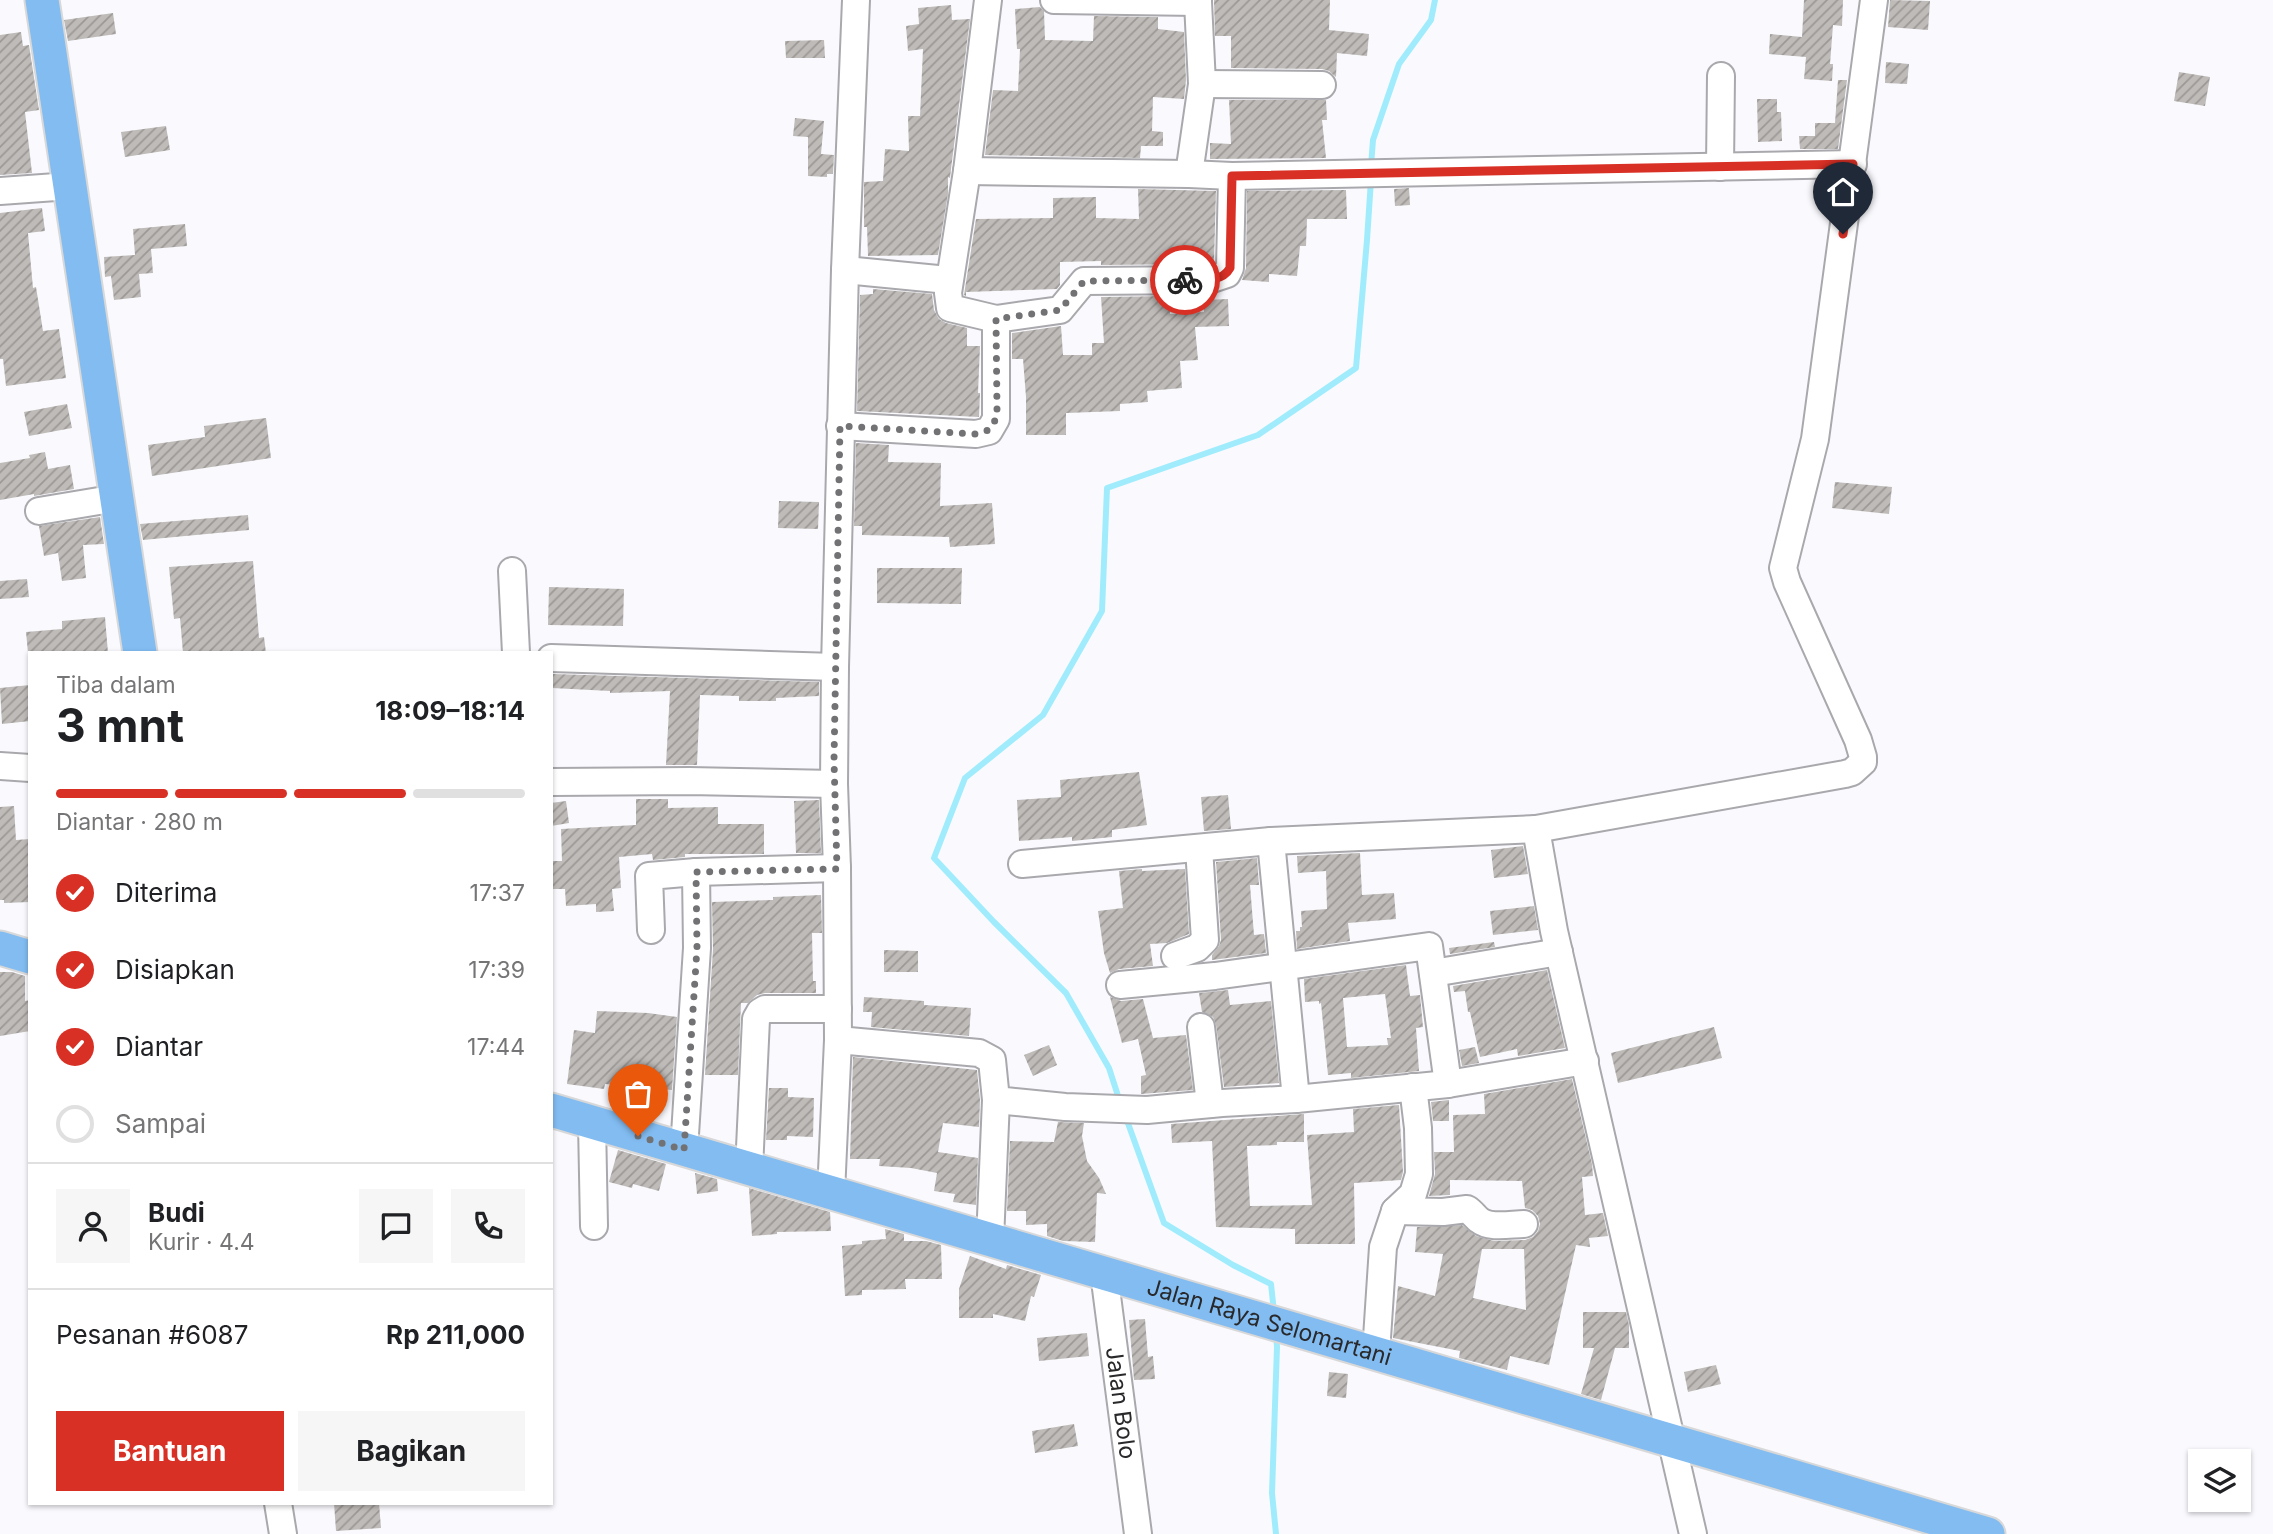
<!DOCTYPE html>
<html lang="id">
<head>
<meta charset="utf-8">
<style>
	:root { --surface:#fff; --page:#f6f6f6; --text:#202124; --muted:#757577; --line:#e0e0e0; --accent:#d93025 }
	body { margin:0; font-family:Inter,sans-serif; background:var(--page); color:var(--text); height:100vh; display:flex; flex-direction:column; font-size:26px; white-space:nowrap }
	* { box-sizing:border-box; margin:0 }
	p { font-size:23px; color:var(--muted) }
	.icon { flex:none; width:38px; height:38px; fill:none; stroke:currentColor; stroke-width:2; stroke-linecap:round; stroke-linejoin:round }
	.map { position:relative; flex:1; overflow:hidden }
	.side { position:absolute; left:28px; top:651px; width:525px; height:854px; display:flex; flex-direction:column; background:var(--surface); border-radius:0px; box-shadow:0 2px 5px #0004 }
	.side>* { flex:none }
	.tools { position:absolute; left:2188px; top:1449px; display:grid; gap:14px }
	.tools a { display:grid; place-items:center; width:63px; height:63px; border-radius:0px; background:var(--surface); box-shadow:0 2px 5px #0004; font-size:35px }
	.pin { position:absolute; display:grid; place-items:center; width:60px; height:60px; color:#fff; margin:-72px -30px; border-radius:50% 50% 50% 0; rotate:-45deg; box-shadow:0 0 7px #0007 }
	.pin .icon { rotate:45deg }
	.courier { position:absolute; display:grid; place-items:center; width:70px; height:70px; margin:-35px; border:5px solid #d93025; border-radius:50%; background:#fff; color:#222; box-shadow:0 2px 9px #0007 }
	.headline em { font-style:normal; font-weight:700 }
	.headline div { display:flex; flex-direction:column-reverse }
	.headline { display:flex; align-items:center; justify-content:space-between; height:119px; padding:0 28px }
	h1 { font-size:46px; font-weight:700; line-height:52px }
	.bar { display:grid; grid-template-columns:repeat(4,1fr); gap:10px 7px; align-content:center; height:84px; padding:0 28px }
	.bar i { height:9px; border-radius:5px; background:var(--line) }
	.bar .active { background:var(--accent) }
	.bar p { grid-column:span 4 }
	.line { display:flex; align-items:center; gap:18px; padding:0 28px; border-top:2px solid var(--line) }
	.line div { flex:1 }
	.round { display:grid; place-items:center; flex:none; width:74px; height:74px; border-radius:0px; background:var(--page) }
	ol { padding:0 28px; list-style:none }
	li { display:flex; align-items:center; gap:21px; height:77px }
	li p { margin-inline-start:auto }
	li .icon { padding:7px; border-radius:50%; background:var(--accent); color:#fff; stroke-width:4 }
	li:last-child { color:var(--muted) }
	li i { width:38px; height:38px; border:4px solid var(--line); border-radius:50% }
	.action { display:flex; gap:14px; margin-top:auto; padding:14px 28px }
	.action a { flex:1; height:80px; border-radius:0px; background:var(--accent); color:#fff; font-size:28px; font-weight:700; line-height:80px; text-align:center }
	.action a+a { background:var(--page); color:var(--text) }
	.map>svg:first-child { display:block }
</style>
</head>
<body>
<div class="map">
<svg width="2273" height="1534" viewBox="0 0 2273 1534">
	<defs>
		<pattern id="building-hatch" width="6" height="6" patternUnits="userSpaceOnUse" patternTransform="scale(1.75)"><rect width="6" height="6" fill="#bfbbb8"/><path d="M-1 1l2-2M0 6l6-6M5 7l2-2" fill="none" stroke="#9b9896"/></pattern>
	</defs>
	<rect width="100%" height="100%" fill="#fafafe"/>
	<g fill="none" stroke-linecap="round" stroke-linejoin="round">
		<path stroke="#a0ecfc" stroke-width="6" d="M1371,166l2,-26 26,-76 32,-44 4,-20
			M1120,1102l-11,-34 -43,-75 -72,-71 -60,-64 31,-80 78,-63 59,-104 5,-123 151,-53 98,-67 11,-128 4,-60
			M1125,1115l39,108 69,42 38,19 3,28
			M1276,1333l1,14 -5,146 4,41"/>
	</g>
	<path fill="url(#building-hatch)" fill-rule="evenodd" d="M1214,0h116l-1,30 40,4 -2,22 -30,-3 -1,24 -7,-6 -7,-2 -91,-1v-32h-16z
		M1804,0h39l-1,26 -9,-1 -3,39h3l-1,17 -28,-2 2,-22 -37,-3 1,-20 32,3z
		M1890,0l40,1 -2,29 -40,-3z
		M951,5l1,15 18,-1 -19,150 -1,9 -2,-1v17l-10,61 -70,1 -1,-29h-3v-45l19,-1 2,-32 24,2 -1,-35h12l3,-67 -15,2 -2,-25 13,-2 -1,-16z
		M1040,7l4,4 1,29 48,1 1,-25 64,1v12l26,3 2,48 -2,19 -31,-2 -1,34 11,1v14h-22l-1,12 -155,-3 8,-65 25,1 2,-42h-3l-2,-40z
		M113,13l3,21 -48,7 -4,-21z
		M21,32l2,14 6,-1 10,65 -14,2 7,61 -32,2v-140z
		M824,40l1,18h-39l-1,-17z
		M1886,62l23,2 -2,20 -22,-1z
		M2179,72l31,5 -5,29 -31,-5z
		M1838,80h9l-9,69h-38l-1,-13h16v-13h20z
		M1757,99h20v13h4l1,29 -24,1z
		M1229,100h97l1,20h-5l4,38 -116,1v-16l21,1z
		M795,118l29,3 -3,33 13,1 -1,19h-6v3l-19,-1v-39l-15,-1z
		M166,126l4,24 -45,7 -4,-25z
		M1409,188l1,17 -15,1 -1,-17z
		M1138,189l78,2 -2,71 -8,2 -105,1v-4l-41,1v23l-3,4 -91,3v4l-2,-1 12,-76 77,-1v-20l43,-1v21l43,1z
		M1346,190l1,29h-40l-1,27h-6l-3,30 -28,-2v8l-27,-2 4,-12 1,-77z
		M42,208l3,23 -17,2 5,55 3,-1 7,44 16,-2 7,49 -60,8 -3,-27h-3v-146z
		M185,224l2,22 -36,3 2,24 -14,1 2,23 -27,3 -3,-24 -6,1 -1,-20 31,-2 -2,-26z
		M873,289l59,5 2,16 5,9 7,4 21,5v18h13l-2,47h2l-1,24 -122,-6 3,-116 13,-1z
		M1170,296v18l34,-2v-12l24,-1 1,27 -34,1 3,33 -18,1 2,27 -35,3 1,11 -28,2v7l-54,2v22h-40v-38l-3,-38h-11v-26l49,-7 2,29h29v-12h12l-3,-46z
		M67,404l5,24 -43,8 -5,-24z
		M266,418l5,40 -119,18 -4,-31 57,-8 -1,-11z
		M856,443l33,2 -1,17 53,1 -1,43 52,-3 3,41 -45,3 -1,-10 -87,-2v-9h-8z
		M45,452l3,17 22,-4 4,24 -40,7v-2l-34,6v-37l30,-5 -1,-3z
		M1835,482l57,5 -3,27 -57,-6z
		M779,501l40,1 -1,27 -40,-1z
		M248,515l1,15 -106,10 -3,-16z
		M100,517l4,27 -21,1 3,33 -24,3 -4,-28 -14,3 -5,-30z
		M253,561l6,77 5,-1 2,16h-83l-3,-35 -6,1 -5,-52z
		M877,568h85l-1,36 -84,-1z
		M27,579l2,18 -29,2v-18z
		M549,587l75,2 -1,37 -75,-1z
		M105,617l3,36h-80l-2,-21 36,-3v-8z
		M553,674l266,8v14l-43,2v3h-37v-5l-39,-1 -3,70h-31l4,-74 -60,2v-2l-58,-3z
		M30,685v36l-28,3 -2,-36z
		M1139,772l8,53 -35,5v7l-40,4v-4l-53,4 -2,-41 44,-3 -1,-17z
		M1228,795l3,34 -27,2 -3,-34z
		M636,799h32v9l50,-1v17h46v30h-79v3l-32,3 -1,-6 -33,3 2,31 -9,1 2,22 -18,1v-8l-30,2 -1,-17h-14v-28h11l-1,-32 75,-4z
		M819,800l2,53h-25l-2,-52z
		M566,801l3,22 -18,3v-23z
		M14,806l2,34 14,-1v63l-26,1v-3h-4v-93z
		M1523,846l5,28 -34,4 -3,-28z
		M1360,853l2,42 32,-2 2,26 -48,4 2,18 -53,8 -1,-18h4v-4h2l-1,-16 26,-2 -1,-38 -28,2 -1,-17z
		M1257,858l2,27h-9l4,50 10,-1 2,19 -54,7v-5l7,-9 2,-6 -5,-78z
		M1142,869v2l43,-2 4,65 -22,9 -17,1 3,22 -34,3 -9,4 -6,-20 -6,-42 25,-3 -4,-37z
		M821,895l1,38h-10l1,48h3v12h-51l-8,2 -9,8h-7l-3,72h-33l8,-126 -1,-47 61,-2v-3z
		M1534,906l4,24 -45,5 -3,-24z
		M1494,942l1,5 -45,7 -1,-6z
		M884,950l34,1v21h-34z
		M1406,965l4,31 10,-1 3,32 -7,1 3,43 -68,7v-5l-23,2 -7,-72 -2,1v-3l-14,1 -1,-23zM1385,994l6,44h-4l1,7 -41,2 -4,-49z
		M1547,970l18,78 -47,8 -1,-7 -37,8 -10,-45h-2l-3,-21 -11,1 -1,-6z
		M0,972h12l13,4v25l5,-1v31l-30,5z
		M1228,990l2,15 41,-4 8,82 -55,4 -8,-62 -3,-8 -11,-5 -3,-19z
		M864,997l60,4v4l47,3 -2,28 -98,-9 1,-15h-9z
		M1110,997l11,4 22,-2 10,39 33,-3 7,55 -52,4v-18l5,-1 -8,-36 -16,4z
		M597,1011l51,2 29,4 -5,73 -67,-6 -1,5 -37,-5 7,-54 21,3z
		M1714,1027l8,31 -104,25 -7,-30z
		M1049,1045l8,20 -24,11 -9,-21z
		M1475,1047l4,16 -17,3 -3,-16z
		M853,1057l124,13 3,30 -1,27 -36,-4 -5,29 40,6 -2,47 -23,-3 2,-8 -21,-3 3,-18 -26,-5 -32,-2 1,-7h-30z
		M1572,1079l20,85 1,12 -11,1 3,38 18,-2 5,23 -19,2 1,9 -14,-2 -27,120 -39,-9 -3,14 -48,-12 1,-7 -67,-13 5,-52 37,10 8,-42 -28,-2 2,-25 45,-2 14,11 18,5 31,-1 8,-3 5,-6 2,-7 -2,-8 -6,-6 -7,-2 -3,-27 -72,-1v15l-21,1 6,-22 -1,-22h20l-1,-37 32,-1 -1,-20zM1482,1249h42l2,61 -53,-12z
		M769,1088h19v9l26,1 -1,39 -26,-1v4h-21z
		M1449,1100v21h-16l-2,-19z
		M1399,1105l4,67 -2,8 -47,3 1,61h-60v-15l-79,-2 -4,-86 -40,2 -1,-19 133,-10v28h-27v3l-30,1 3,60 62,-1 -5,-70 47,-3 -1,-23z
		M1058,1122l26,1 -2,13 5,25 12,17 7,16 -9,-1 -2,49 -32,-1 -16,-5v-12l-21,1v-14h-19l3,-70 44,1z
		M618,1150l48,14 -7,27 -26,-7 -1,4 -23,-6z
		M695,1173l22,6 1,12 -21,3z
		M749,1188l81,24 1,19 -54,1v2l-25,2z
		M885,1229l19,5v7h22l15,4 1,34h-37l1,10 -44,1v5l-17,1 -3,-50 20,-2v-3l24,-2z
		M970,1256l36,13 1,-4 34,10 -7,22 -3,-1 -6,25 -32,-7v4h-34v-29z
		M1583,1312h43l3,13v23h-14l-14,52 -20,-6 13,-46h-11z
		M1145,1319l3,38 5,-1 2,23 -21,1 -5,-60z
		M1087,1333l2,23 -50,5 -2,-23z
		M1716,1365l5,19 -33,8 -4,-20z
		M1329,1372l19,2 -2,24 -19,-2z
		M1074,1424l4,22 -43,7 -3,-22z
		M334,1503h45l2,25 -45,3z"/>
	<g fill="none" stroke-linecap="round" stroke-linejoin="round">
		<g stroke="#a9a9ad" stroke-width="30">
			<g id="minor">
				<path d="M1054,0l144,2v-2"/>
				<path d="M1202,84l120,1"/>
				<path d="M1720,167l1,-91"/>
				<path d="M967,171l222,3 43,2 621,-12"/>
				<path d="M1189,174l13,-90 -4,-82"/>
				<path d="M0,191l70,-5"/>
				<path d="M845,270l103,10"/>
				<path d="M996,319l64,-9 24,-29 125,-1 18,-6 3,-6 2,-92"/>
				<path d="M840,426l136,8 13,-3 7,-12v-100l-46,-11 -2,-15 19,-122 21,-171"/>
				<path d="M39,511l78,-13"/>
				<path d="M512,571l4,82"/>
				<path d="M551,658l284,9"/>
				<path d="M0,766l30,2"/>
				<path d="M551,782l138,-1 145,3"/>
				<path d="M1271,841l25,258"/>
				<path d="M1022,864l249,-23 265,-12"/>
				<path d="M651,930l-2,-54 47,-4 141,-4"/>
				<path d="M1175,956l22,-8 8,-8 -6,-92"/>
				<path d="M1433,973l126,-21"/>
				<path d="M1120,985l95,-9 214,-30 19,138"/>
				<path d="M1201,1027l9,77"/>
				<path d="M838,1040l141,13 13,7 4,40 69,7 82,3 75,-7 74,-4 152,-15 137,-23"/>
				<path d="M592,1123l2,103"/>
				<path d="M684,1150l13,-202 -1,-76"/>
				<path d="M749,1169l7,-150 4,-7 5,-3h73"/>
				<path d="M831,1193l7,-153 -1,-172 -3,-84 1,-117 10,-397 11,-270"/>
				<path d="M1395,1211l48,1 24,-3c5,3 8,8 12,11 11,9 32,4 45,4"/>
				<path d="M990,1240l6,-140"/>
				<path id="s1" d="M1104,1273l34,261"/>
				<path d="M1374,1353l3,-15 6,-91 12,-36 18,-17 6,-20 -1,-46 -5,-41"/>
				<path d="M278,1503l5,31"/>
				<path d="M1693,1534l-139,-603 -18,-102 309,-55 7,-2 11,-10v-5l-5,-17 -71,-158 -4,-14 32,-129 59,-439"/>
			</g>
		</g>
		<g stroke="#d8d8d9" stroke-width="37">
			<g id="major">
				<path d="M42,0l98,653"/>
				<path d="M0,948l30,9"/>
				<path id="s2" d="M551,1110l1437,424"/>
			</g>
		</g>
		<use href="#minor" stroke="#fff" stroke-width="26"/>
		<use href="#major" stroke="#82bcf1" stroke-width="33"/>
	</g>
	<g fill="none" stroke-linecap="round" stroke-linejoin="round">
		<path stroke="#727275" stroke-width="7" stroke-dasharray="0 12.6" d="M638,1136l46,14 13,-202 -1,-76 141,-3 -3,-109 6,-334 136,8 13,-4 7,-11 1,-10 -1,-90 64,-9 24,-29 101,-1"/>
		<path stroke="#d93025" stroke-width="9" d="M1185,280c15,0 37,3 45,-12l2,-92 621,-12 -10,70"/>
	</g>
	<g text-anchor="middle" stroke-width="5" stroke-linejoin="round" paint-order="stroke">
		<g font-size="23" fill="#29292b" stroke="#fff">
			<text dy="8" stroke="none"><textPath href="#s2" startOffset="749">Jalan Raya Selomartani</textPath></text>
			<text dy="8" stroke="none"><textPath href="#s1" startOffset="131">Jalan Bolo</textPath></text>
		</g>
	</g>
</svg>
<div class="tools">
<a><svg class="icon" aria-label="layers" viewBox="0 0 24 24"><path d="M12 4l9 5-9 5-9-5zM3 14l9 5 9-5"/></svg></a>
</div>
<div class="pin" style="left:638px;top:1136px;background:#ea580c"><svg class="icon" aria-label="bag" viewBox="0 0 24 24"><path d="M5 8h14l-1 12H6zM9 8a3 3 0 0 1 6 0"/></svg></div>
<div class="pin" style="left:1843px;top:234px;background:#1f2937"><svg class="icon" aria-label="home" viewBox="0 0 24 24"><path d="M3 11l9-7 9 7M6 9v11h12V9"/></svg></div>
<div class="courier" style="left:1185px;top:280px"><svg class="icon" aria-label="bike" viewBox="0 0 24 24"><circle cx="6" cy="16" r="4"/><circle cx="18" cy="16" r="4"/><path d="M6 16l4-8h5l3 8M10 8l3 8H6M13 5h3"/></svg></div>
<section class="side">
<div class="headline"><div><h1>3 mnt</h1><p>Tiba dalam</p></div><em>18:09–18:14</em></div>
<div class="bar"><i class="active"></i><i class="active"></i><i class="active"></i><i></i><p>Diantar · 280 m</p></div>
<ol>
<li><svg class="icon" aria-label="check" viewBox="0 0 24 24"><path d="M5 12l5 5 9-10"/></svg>Diterima<p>17:37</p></li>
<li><svg class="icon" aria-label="check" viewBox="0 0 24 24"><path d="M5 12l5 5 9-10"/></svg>Disiapkan<p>17:39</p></li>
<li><svg class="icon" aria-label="check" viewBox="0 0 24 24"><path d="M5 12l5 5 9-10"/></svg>Diantar<p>17:44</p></li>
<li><i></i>Sampai</li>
</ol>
<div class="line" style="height:126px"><a class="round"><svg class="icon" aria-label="person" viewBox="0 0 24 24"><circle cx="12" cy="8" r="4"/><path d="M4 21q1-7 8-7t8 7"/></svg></a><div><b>Budi</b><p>Kurir · 4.4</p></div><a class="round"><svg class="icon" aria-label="chat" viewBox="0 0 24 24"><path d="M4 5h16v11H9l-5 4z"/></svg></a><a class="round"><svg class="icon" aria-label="phone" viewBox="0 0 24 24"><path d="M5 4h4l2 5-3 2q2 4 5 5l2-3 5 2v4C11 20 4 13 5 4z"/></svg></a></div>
<div class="line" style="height:91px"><div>Pesanan #6087</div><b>Rp 211,000</b></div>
<div class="action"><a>Bantuan</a><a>Bagikan</a></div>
</section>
</div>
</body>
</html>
